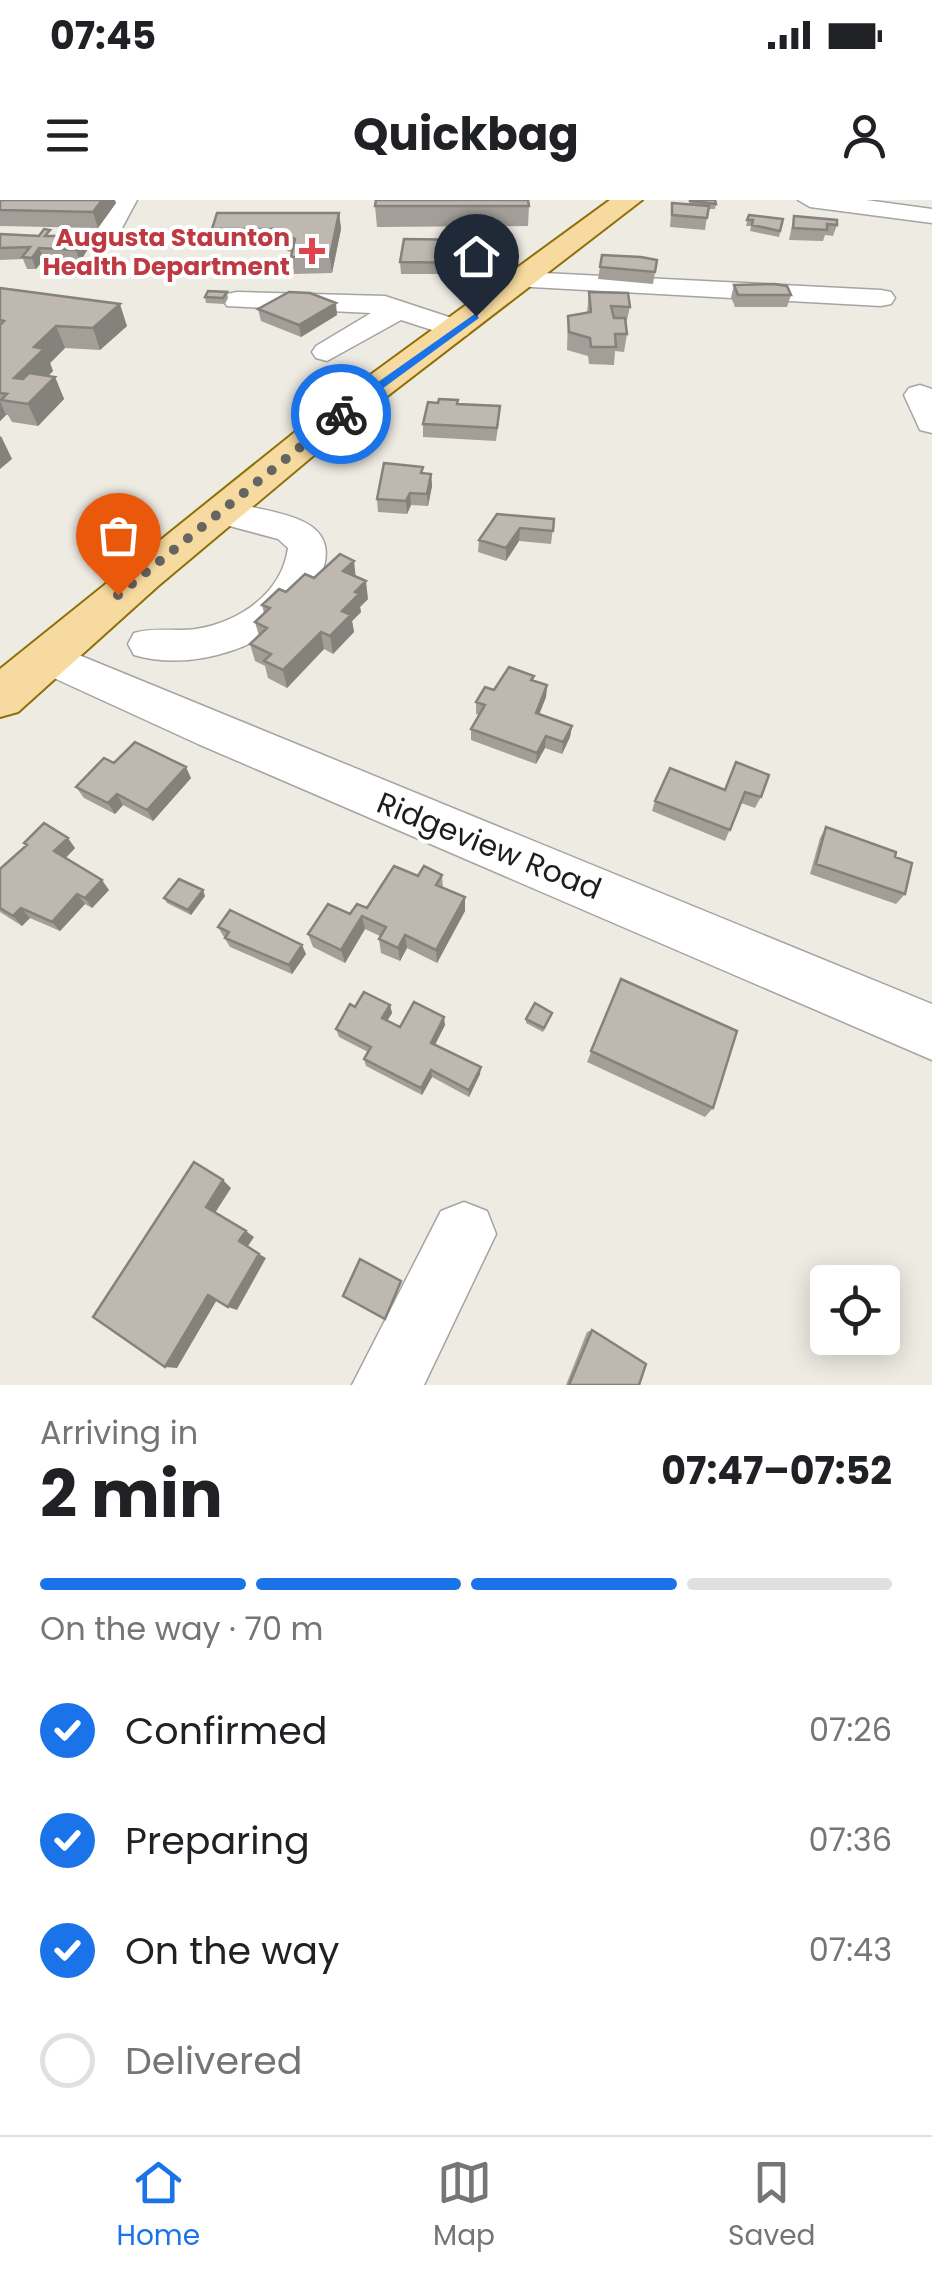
<!DOCTYPE html>
<html lang="en">
<head>
<meta charset="utf-8">
<style>
	:root { --surface:#fff; --page:#f6f6f6; --text:#202124; --muted:#757577; --line:#e0e0e0; --accent:#1a73e8 }
	body { margin:0; font-family:Poppins,sans-serif; background:var(--page); color:var(--text); height:100vh; display:flex; flex-direction:column; font-size:38px; white-space:nowrap }
	* { box-sizing:border-box; margin:0 }
	p { font-size:32px; color:var(--muted) }
	.icon { flex:none; width:55px; height:55px; fill:none; stroke:currentColor; stroke-width:2; stroke-linecap:round; stroke-linejoin:round }
	.map { position:relative; height:1185px; overflow:hidden }
	.details { display:flex; flex-direction:column; background:var(--surface); flex:1 }
	.details>* { flex:none }
	.tools { position:absolute; left:810px; top:1065px; display:grid; gap:20px }
	.tools a { display:grid; place-items:center; width:90px; height:90px; border-radius:10px; background:var(--surface); box-shadow:0 5px 25px #0003; font-size:50px }
	.pin { position:absolute; display:grid; place-items:center; width:85px; height:85px; color:#fff; margin:-102px -42px; border-radius:50% 50% 50% 0; rotate:-45deg; box-shadow:0 0 10px #0007 }
	.pin .icon { rotate:45deg }
	.courier { position:absolute; display:grid; place-items:center; width:100px; height:100px; margin:-50px; border:8px solid #1a73e8; border-radius:50%; background:#fff; color:#222; box-shadow:0 2px 12px #0007 }
	.summary em { font-style:normal; font-weight:700 }
	.summary div { display:flex; flex-direction:column-reverse }
	.summary { display:flex; align-items:center; justify-content:space-between; height:170px; padding:0 40px }
	h1 { font-size:65px; font-weight:700; line-height:75px }
	.bar { display:grid; grid-template-columns:repeat(4,1fr); gap:15px 10px; align-content:center; height:120px; padding:0 40px }
	.bar i { height:12px; border-radius:8px; background:var(--line) }
	.bar .current { background:var(--accent) }
	.bar p { grid-column:span 4 }
	ol { padding:0 40px; list-style:none }
	li { display:flex; align-items:center; gap:30px; height:110px }
	li p { margin-inline-start:auto }
	li .icon { padding:10px; border-radius:50%; background:var(--accent); color:#fff; stroke-width:4 }
	li:last-child { color:var(--muted) }
	li i { width:55px; height:55px; border:5px solid var(--line); border-radius:50% }
	.status { display:flex; justify-content:space-between; align-items:center; height:70px; padding:0 50px; background:var(--surface); direction:ltr }
	.status svg { height:28px; fill:currentColor }
	header { display:flex; justify-content:space-between; align-items:center; height:130px; padding:0 40px; background:var(--surface); font-size:45px; font-weight:700 }
	.dock { display:flex; justify-content:space-around; align-items:center; height:140px; border-top:2px solid var(--line); background:var(--surface); font-size:28px; color:var(--muted) }
	.dock a { display:grid; justify-items:center; gap:5px }
	.dock .current { color:var(--accent) }
	.map>svg:first-child { display:block }
</style>
</head>
<body>
<div class="status"><b>07:45</b><svg viewBox="0 0 49 12"><path d="M0 12V9h3v3zM5 12V6h3v6zM10 12V3h3v9zM15 12V0h3v12zM26 1h20v11H26zM47 4h2v5h-2z"/></svg></div>
<header><svg class="icon" aria-label="menu" viewBox="0 0 24 24"><path d="M4 6h16M4 12h16M4 18h16"/></svg>Quickbag<svg class="icon" aria-label="person" viewBox="0 0 24 24"><circle cx="12" cy="8" r="4"/><path d="M4 21q1-7 8-7t8 7"/></svg></header>
<div class="map">
<svg width="932" height="1185" viewBox="0 0 932 1185">
	<rect width="100%" height="100%" fill="#eeebe3"/>
	<g fill="none" stroke-linecap="round" stroke-linejoin="round">
		<g stroke="#a4a4a4" stroke-width="3">
			<path id="minor" d="M113,0h24l-22,41h-18l-4,-5z
				M798,0h68l66,9v14l-122,-16z
				M523,72l358,18 10,2 4,6 -4,6 -10,2 -368,-20 -4,-6z
				M237,92l148,4 82,27 5,6 -5,6 -10,3 -56,-18 -74,41 -11,-3 -4,-6 4,-6 55,-33 -144,-7 -4,-6 4,-6z
				M920,185l12,4v44l-12,-3 -16,-35 5,-7z
				M220,300c26,7 58,10 82,21 57,26 -2,94 -34,113 -39,23 -90,34 -134,21l-6,-11 6,-11c21,-6 41,-1 62,-4 44,-7 86,-36 92,-81l-10,-9 -71,-19 -5,-8 5,-8z
				M47,442l885,362v56l-734,-316 -166,-76 -6,-11 6,-11z
				M464,1002l23,9 9,23 -72,151h-72l89,-174z"/>
		</g>
		<g stroke="#8e7007" stroke-width="4">
			<path id="major" d="M610,0h32l-291,224 -193,162 -140,126 -18,5v-48l325,-261z"/>
		</g>
		<use href="#minor" fill="#fff" fill-rule="evenodd"/>
		<use href="#major" fill="#f7da9f" fill-rule="evenodd"/>
	</g>
	<path fill="#a39e97" d="M0,0l116,3 -18,25 -98,-2z
		M690,0l26,4 -1,5h-7l-3,21 -35,-3 2,-24 17,1z
		M375,6h154l-1,20 -151,1z
		M339,13l2,16 -9,44 -38,1 -2,-21 -16,-8 -60,1 -4,-17z
		M749,15l34,4 -4,18 -29,-6 1,-5h-5z
		M794,16l43,9 -4,11 -8,-1 -2,6 -34,-1z
		M0,34l53,2 36,11 -9,15 -36,-3 -8,10h-9l-4,-10 -23,1z
		M472,40l-1,34h-70l-1,-12z
		M600,67l55,5 -2,12 -55,-5z
		M734,85l57,10 -4,12h-52l-4,-10z
		M0,88l127,38 -27,24 -35,-2 -15,15 3,8 -5,5 7,1 9,22 -26,27 -26,-4 -4,-7h-2l-6,6z
		M227,92l1,6 -3,6 -19,-1 -1,-6z
		M589,92l41,15 -4,17 1,10 -3,18 -9,-1 -1,14 -25,-1 -1,-8 -21,-6 1,-34 19,-3z
		M258,109l79,6 -36,22 -40,-16z
		M458,204l41,15 -3,22 -73,-4v-13z
		M423,273l8,1 1,12 -4,20 -17,-1 -4,9 -29,-2 -1,-13z
		M554,319l-3,25 -32,-3 -13,20 -28,-9 1,-12z
		M356,377l12,22 -8,8 1,5 -9,9 2,11 -21,22 -9,-5 -37,39 -19,-10 -3,-12 -10,-5 -5,-17 9,-8 -4,-14 9,-9 -2,-8 52,-27z
		M534,476v5l13,4 -1,12 -7,17 33,12 -2,11 -8,17 -17,-6 -9,16 -65,-24v-11l9,-14 -4,-1v-12l18,-12z
		M736,562l25,35 -6,11 -14,-5 -16,38 -73,-30 3,-10 70,-11z
		M114,563l77,15 -38,43 -30,-16 -8,9 -31,-16 -8,-11z
		M826,627l69,30 10,37 -9,10 -86,-30 10,-36z
		M24,643l51,5 -9,10 43,32 -17,18 -7,-4 -25,27 -30,-13 -8,8 -22,-14v-43l26,-23z
		M442,675l1,13 22,23 -28,52 -30,-15 -7,13 -19,-8 -2,-14 1,-3 -15,-7 -20,34 -32,-16 -5,-13 42,-20 17,-6 51,-32z
		M205,696l-14,19 -24,-12 -3,-5z
		M218,727l88,27 -14,20 -62,-27z
		M621,779l92,129 -8,9 -118,-55z
		M390,805l2,8 -5,8 13,6 45,-2 -10,20 45,29 -11,23 -37,-20 -10,18 -56,-29 -2,-7 4,-7 -29,-15 -3,-8 19,-22z
		M552,813l-9,19 -17,-9v-4z
		M592,1130l47,55h-73l21,-53z"/>
	<path fill="#85817b" d="M102,0h13l1,3 -18,25 -5,-16z
		M339,13l2,16 -9,44 -2,-17z
		M85,36l4,11 -9,15 -4,-12z
		M39,48l5,11 -8,10 -4,-11z
		M336,103l1,12 -36,22 -2,-12z
		M120,104l7,22 -27,24 -7,-22z
		M56,126l9,22 -15,15 3,8 -29,29 -10,-22 20,-31z
		M55,177l9,22 -26,27 -10,-22z
		M0,201l6,14 -6,6z
		M1,236l11,23 -12,10v-32z
		M431,274l1,12 -4,20 -1,-12z
		M410,293l1,12 -4,9 -1,-13z
		M520,328l-1,13 -13,20v-13z
		M354,361l2,18 -13,-8z
		M366,381l2,18 -8,8 1,5 -9,9 2,11 -21,22 -3,-18 12,-25 13,-19z
		M321,432l3,17 -37,39 -4,-18z
		M547,485l-1,12 -11,28 1,-12z
		M572,526l-2,11 -8,17 1,-12z
		M546,536l-1,12 -9,16 1,-11z
		M186,567l5,11 -38,43 -6,-11z
		M117,594l6,11 -8,9 -7,-11z
		M68,638l7,10 -13,13 -8,-10z
		M102,680l7,10 -17,18 -7,-10z
		M203,690l2,6 -14,19 -3,-5z
		M77,694l8,10 -25,27 -8,-9z
		M465,697v14l-28,52 -1,-13z
		M21,708l9,10 -8,8 -9,-10z
		M362,716l3,13 -20,34 -4,-13z
		M405,735l2,13 -7,13 -2,-13z
		M302,745l4,9 -14,20 -3,-9z
		M390,805l2,8 -8,13 -2,-8z
		M444,817l1,8 -13,25 -1,-7z
		M481,867l-1,7 -11,23v-7z
		M431,870l1,7 -10,18 -1,-7z
		M223,980l8,8 -16,25 -9,-6z
		M246,1031l8,6 -6,9 -9,-5z
		M259,1054l7,4 -29,52 -9,-3z
		M208,1095l10,3 -41,70 -12,-1z"/>
	<path fill="#beb8b0" stroke="#85817b" stroke-width="2.5" d="M0,0h102l-9,12 -93,-2z
		M376,0h152l1,6h-154z
		M690,0h25l1,4 -26,-3z
		M672,3l37,3 -2,12 -35,-3z
		M217,13h122l-9,43 -39,1 4,-18 -21,-10h-62z
		M749,15l34,4 -3,12 -28,-6 1,-5h-6z
		M794,16l43,4v5l-10,-1v6l-34,-2z
		M44,29l6,1 -5,6h40l-9,14 -37,-2 -7,10 -10,-1 8,-10 -30,1v-14l39,2z
		M404,39l68,1 -1,23 -71,-1z
		M602,55l39,2 16,3 -2,12 -55,-5z
		M774,84l13,2 4,9h-53l-4,-10z
		M0,88l120,16 -27,24 -37,-2 -22,21 10,2 -30,29 9,1 6,-6 26,4 -27,27 -27,-4 6,-6 -7,-1v-68l4,-4 -4,-1z
		M208,91l19,1 -4,6 -18,-1z
		M289,92l21,1 26,10 -37,22 -41,-16z
		M589,92l39,1 2,14 -19,-1 3,12h11l2,16h-12l1,13h-25l-1,-9 -21,-6 -1,-16 23,-4z
		M439,199l19,1 -1,4 43,2 -3,22 -74,-4 5,-22 10,1z
		M384,263l39,4 -2,6 10,1 -4,20 -17,-1 -4,8 -29,-2z
		M497,314l57,5 -1,12 -33,-3 -14,20 -27,-8z
		M340,354l14,7 -11,10 23,10 -11,11 4,2 -17,17 9,4 -21,21 -9,-4 -38,38 -19,-9 7,-7 -21,-10 17,-16 -12,-6 15,-14 -8,-3 17,-16 7,3 19,-18 9,4z
		M509,467l25,9 -3,4 16,5 -11,28 36,13 -9,16 -17,-6 -9,17 -66,-24 14,-24 -9,-3 9,-15 9,3z
		M135,542l51,25 -39,43 -30,-16 -9,9 -32,-16 28,-29 10,5z
		M736,562l33,13 -8,22 -16,-5 -15,38 -75,-29 15,-33 55,22z
		M44,623l24,15 -14,13 48,29 -17,18 -8,-4 -25,28 -31,-14 -8,8 -13,-8v-39l27,-24 -3,-2z
		M826,627l70,25 -1,5 17,6 -7,31 -89,-30z
		M394,666l24,10 6,-10 18,9 -6,10 29,12 -29,53 -31,-15 -7,13 -19,-9 7,-12 -24,-11 -21,34 -33,-16 20,-30 22,10 7,-10 10,4z
		M179,679l24,11 -15,20 -24,-12z
		M230,710l72,35 -13,20 -64,-27 4,-6 -11,-5z
		M621,779l116,52 -24,77 -122,-57z
		M364,792l26,13 -8,13 18,9 14,-25 30,15 -13,26 50,24 -12,23 -38,-20 -10,18 -57,-29 7,-12 -35,-18 14,-25 5,3z
		M535,803l17,10 -8,15 -18,-9z
		M194,962l29,18 -17,27 40,24 -7,10 20,13 -31,53 -20,-12 -43,72 -72,-50z
		M360,1059l41,22 -16,38 -42,-23z
		M592,1130l54,34 -7,21h-70z"/>
	<path fill="#1a73e8" d="M476,113l3,5 -134,98h-8v-5z"/>
	<g fill="none" stroke-linecap="round" stroke-linejoin="round">
		<path stroke="#666562" stroke-width="10" stroke-dasharray="0 18" d="M118,395l223,-181"/>
	</g>
	<path fill="#e0444e" stroke="#fff" stroke-width="4" d="M307 36h10v10h10v10h-10v10h-10v-10h-10v-10h10z"/>
	<g text-anchor="middle" stroke-width="8" stroke-linejoin="round" paint-order="stroke">
		<g font-size="25" font-weight="bold" fill="#be3a42" stroke="#fff" text-anchor="end">
			<text x="290" y="46">Augusta Staunton<tspan x="290" dy="29">Health Department</tspan></text>
		</g>
		<g font-size="30" fill="#1d1d1d" stroke="#fff">
			<text transform="translate(489 646) rotate(22)" y="10">Ridgeview Road</text>
		</g>
	</g>
</svg>
<div class="tools">
<a><svg class="icon" aria-label="locate" viewBox="0 0 24 24"><circle cx="12" cy="12" r="6"/><path d="M12 2v4M12 18v4M2 12h4M18 12h4"/></svg></a>
</div>
<div class="pin" style="left:118px;top:395px;background:#ea580c"><svg class="icon" aria-label="bag" viewBox="0 0 24 24"><path d="M5 8h14l-1 12H6zM9 8a3 3 0 0 1 6 0"/></svg></div>
<div class="pin" style="left:476px;top:116px;background:#1f2937"><svg class="icon" aria-label="home" viewBox="0 0 24 24"><path d="M3 11l9-7 9 7M6 9v11h12V9"/></svg></div>
<div class="courier" style="left:341px;top:214px"><svg class="icon" aria-label="bike" viewBox="0 0 24 24"><circle cx="6" cy="16" r="4"/><circle cx="18" cy="16" r="4"/><path d="M6 16l4-8h5l3 8M10 8l3 8H6M13 5h3"/></svg></div>
</div>
<section class="details">
<div class="summary"><div><h1>2 min</h1><p>Arriving in</p></div><em>07:47–07:52</em></div>
<div class="bar"><i class="current"></i><i class="current"></i><i class="current"></i><i></i><p>On the way · 70 m</p></div>
<ol>
<li><svg class="icon" aria-label="check" viewBox="0 0 24 24"><path d="M5 12l5 5 9-10"/></svg>Confirmed<p>07:26</p></li>
<li><svg class="icon" aria-label="check" viewBox="0 0 24 24"><path d="M5 12l5 5 9-10"/></svg>Preparing<p>07:36</p></li>
<li><svg class="icon" aria-label="check" viewBox="0 0 24 24"><path d="M5 12l5 5 9-10"/></svg>On the way<p>07:43</p></li>
<li><i></i>Delivered</li>
</ol>
</section>
<nav class="dock">
<a class="current"><svg class="icon" aria-label="home" viewBox="0 0 24 24"><path d="M3 11l9-7 9 7M6 9v11h12V9"/></svg>Home</a>
<a><svg class="icon" aria-label="map" viewBox="0 0 24 24"><path d="M3 6l6-2 6 2 6-2v14l-6 2-6-2-6 2zM9 4v14M15 6v14"/></svg>Map</a>
<a><svg class="icon" aria-label="saved" viewBox="0 0 24 24"><path d="M7 4h10v16l-5-4-5 4z"/></svg>Saved</a>
</nav>
</body>
</html>
